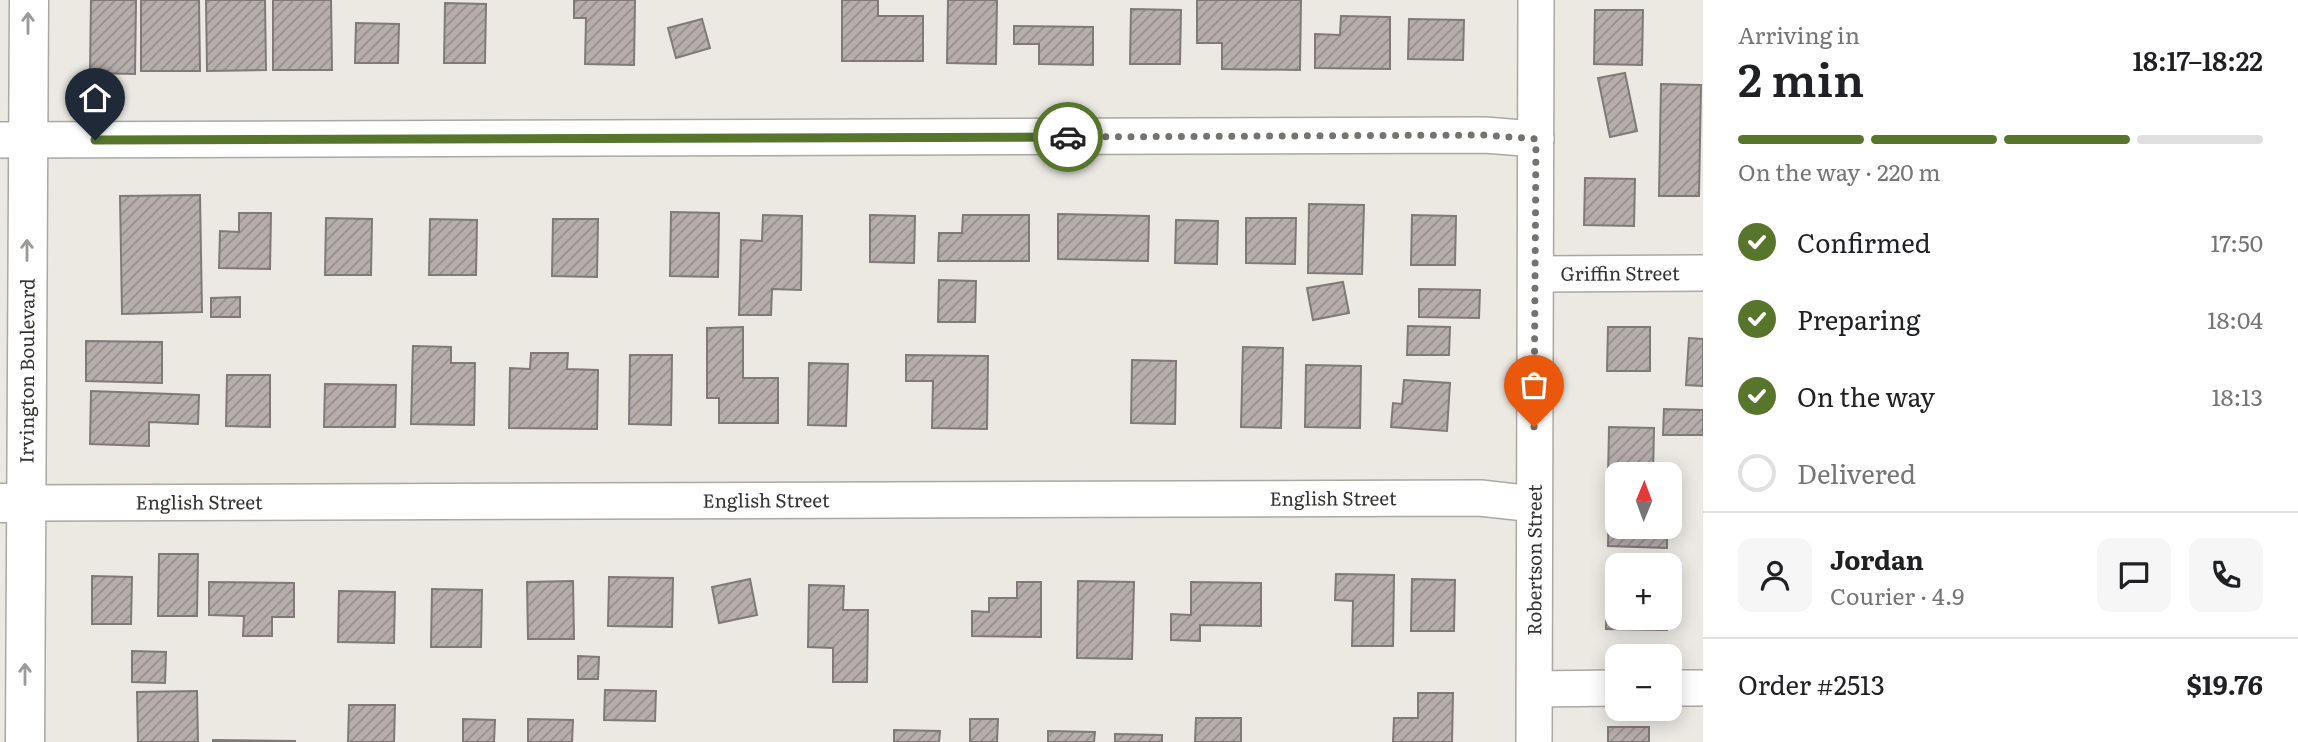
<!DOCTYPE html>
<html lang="en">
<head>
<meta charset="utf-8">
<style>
	:root { --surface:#fff; --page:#f6f6f6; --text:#202124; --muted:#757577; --line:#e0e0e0; --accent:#57762c }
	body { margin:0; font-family:Literata,serif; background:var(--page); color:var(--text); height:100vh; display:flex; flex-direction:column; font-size:26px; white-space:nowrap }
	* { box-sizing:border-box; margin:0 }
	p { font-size:23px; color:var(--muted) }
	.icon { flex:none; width:38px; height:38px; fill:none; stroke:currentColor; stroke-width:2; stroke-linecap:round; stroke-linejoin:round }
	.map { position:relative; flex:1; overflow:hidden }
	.details { display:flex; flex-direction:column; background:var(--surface); width:595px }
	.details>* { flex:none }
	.needle { width:46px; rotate:1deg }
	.fabs { position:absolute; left:1605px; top:462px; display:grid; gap:14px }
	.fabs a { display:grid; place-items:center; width:77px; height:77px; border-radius:14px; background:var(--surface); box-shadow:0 4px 18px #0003; font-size:35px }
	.pin { position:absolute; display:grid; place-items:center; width:60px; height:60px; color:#fff; margin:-72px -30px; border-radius:50% 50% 50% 0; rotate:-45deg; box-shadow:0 0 7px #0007 }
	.pin .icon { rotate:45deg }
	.courier { position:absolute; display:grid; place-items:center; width:70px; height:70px; margin:-35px; border:5px solid #57762c; border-radius:50%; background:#fff; color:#222; box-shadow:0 2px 9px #0007 }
	.summary em { font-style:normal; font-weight:600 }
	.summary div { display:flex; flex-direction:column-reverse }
	.summary { display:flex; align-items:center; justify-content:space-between; height:119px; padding:0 35px }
	h1 { font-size:46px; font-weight:600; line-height:52px }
	.bar { display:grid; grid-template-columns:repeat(4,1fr); gap:10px 7px; align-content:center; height:84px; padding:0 35px }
	.bar i { height:9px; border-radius:5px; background:var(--line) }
	.bar .active { background:var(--accent) }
	.bar p { grid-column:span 4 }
	.line { display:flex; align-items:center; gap:18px; padding:0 35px; border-top:2px solid var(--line) }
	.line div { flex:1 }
	.round { display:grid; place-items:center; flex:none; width:74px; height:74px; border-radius:14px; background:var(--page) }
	ol { padding:0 35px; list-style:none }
	li { display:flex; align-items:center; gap:21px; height:77px }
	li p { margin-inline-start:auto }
	li .icon { padding:7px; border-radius:50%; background:var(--accent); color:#fff; stroke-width:4 }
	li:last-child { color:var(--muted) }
	li i { width:38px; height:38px; border:4px solid var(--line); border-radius:50% }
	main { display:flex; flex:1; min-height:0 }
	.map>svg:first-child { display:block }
</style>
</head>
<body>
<main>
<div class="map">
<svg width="1703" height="742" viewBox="0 0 1703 742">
	<defs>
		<pattern id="building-hatch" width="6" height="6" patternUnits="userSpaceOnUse" patternTransform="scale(1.75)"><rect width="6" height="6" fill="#b6aead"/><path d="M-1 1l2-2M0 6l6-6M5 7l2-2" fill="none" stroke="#958e8d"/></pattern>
	</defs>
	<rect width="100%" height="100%" fill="#ebe9e2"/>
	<path fill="url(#building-hatch)" stroke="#807978" stroke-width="2" d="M91,0h45l-1,74 -45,-1z
		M141,0h58l1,71h-59z
		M206,0h59l1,70 -59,1z
		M273,0h58l1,70h-59z
		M574,0h61l-1,65 -49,-1 1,-46h-12z
		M842,0h36v16h45v45h-81z
		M948,0h49l-1,64 -49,-1z
		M1197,0h104l-1,70 -78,-1v-26h-25z
		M445,3l41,1 -1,59h-41z
		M1131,9l50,1 -1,54h-50z
		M1595,10h48l-1,55 -48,-1z
		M1341,16l49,1v52l-75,-1v-34l25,1z
		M702,19l8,29 -34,10 -8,-30z
		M1409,19l55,1 -1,40 -55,-1z
		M356,23l43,1 -1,39h-43z
		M1014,26l79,1v38l-54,-1v-20h-25z
		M1625,73l12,58 -27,6 -12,-59z
		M1661,84l40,1 -2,111h-40z
		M1585,178l50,1 -1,47 -50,-1z
		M200,195l2,117 -80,2 -2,-118z
		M1309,204l55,1 -2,69 -54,-1z
		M671,212l48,1 -1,64 -48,-1z
		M239,213h32l-1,56 -51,-1 1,-37 19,1z
		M1058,214l91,2 -1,45 -90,-2z
		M763,215l39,1 -1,74 -29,-1 -1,26h-32l2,-75 21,1z
		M870,215l45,1 -1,47 -44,-1z
		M963,215h66v46h-91l1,-28h23z
		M1412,215l44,1 -1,49h-44z
		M326,218l46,1 -1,56h-46z
		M1246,218h50l-1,46 -49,-1z
		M430,219l47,1 -1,55h-47z
		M553,219h45l-1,58 -45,-1z
		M1176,220l42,1 -1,43 -42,-1z
		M939,280l37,1 -1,41h-37z
		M1343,282l6,31 -36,7 -6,-32z
		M1419,289l61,1 -1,28 -60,-1z
		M240,297v20h-29v-19z
		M1408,326l42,1 -1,28h-42z
		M743,327v51h35v45h-59v-25h-12v-70z
		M1608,327h42v44h-43z
		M1689,338l14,1v47l-17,-1z
		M86,341l76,1v41l-76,-2z
		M413,346l38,1v16h24l-1,62 -63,-1z
		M1243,347l40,1 -2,80 -40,-1z
		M531,353h37l-1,16 31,1 -1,59 -88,-1 1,-60 20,1z
		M630,355h42l-1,70 -42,-1z
		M906,355l82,1 -1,73 -55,-1 1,-47h-27z
		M1132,360l44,1 -1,63 -44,-1z
		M809,363l39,1 -2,62 -38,-1z
		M1306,365l55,1 -1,62 -55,-1z
		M227,375h43v52l-44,-1z
		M1404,380l46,3 -3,48 -56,-4 2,-24 9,1z
		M325,384l71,1 -1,42h-71z
		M91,391l108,4 -1,29 -49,-2v24l-59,-2z
		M1664,409l39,1v25h-40z
		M1609,427l45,1 -1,46h-36v4h-9z
		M1609,495h8v32h50v21l-59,-2z
		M159,554h39l-1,62h-39z
		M1336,574l58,1 -1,71h-41l1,-45 -18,-1z
		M92,576l40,1 -1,47h-39z
		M609,577l64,1 -1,49 -64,-1z
		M1607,577h10v41h51l-1,12 -61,-1z
		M750,579l7,36 -38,8 -7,-36z
		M1412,579l43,1 -1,51h-43z
		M573,581l1,58h-46l-1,-57z
		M1078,581l56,1 -2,77 -55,-1z
		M209,582l85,1v34h-22v19h-29l1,-20 -35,-1z
		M1017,582h24v55l-69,-1v-25l17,1v-14h28z
		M1191,582l70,1v43l-61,-1v16l-29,-1v-26l20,1z
		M809,585l35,1 -1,24h25l-1,72h-34v-34l-25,-1z
		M432,589l50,1 -1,57h-50z
		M339,591l56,1 -1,51 -56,-1z
		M132,651l34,1 -1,31 -33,-1z
		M578,656l21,1 -1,22h-20z
		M605,690l51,1 -1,30 -51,-1z
		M197,691l1,51h-60l-1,-50z
		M1418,693h35l-1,49h-59l1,-24h24z
		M349,705h46l-1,37h-46z
		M1196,718h45v24h-46z
		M463,719l32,1 -1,22h-31z
		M528,719l45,1 -1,22h-44z
		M970,719h28l-1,23h-27z
		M1608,727h41v15h-41z
		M894,730l46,1 -1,11h-45z
		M1048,731l47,1 -1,10h-46z
		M1115,734l47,1v7h-47z
		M213,740l82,1v1h-82z"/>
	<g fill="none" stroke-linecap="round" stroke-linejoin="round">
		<g stroke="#a9a8a2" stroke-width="38">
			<g id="minor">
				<path d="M0,140l1485,-5 51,4"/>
				<path id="s1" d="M1536,274l167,-1"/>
				<path id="s2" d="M26,503l1454,-5 53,6"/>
				<path d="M1670,688h33"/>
				<path d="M1535,689l82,-1"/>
				<path id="s3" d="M1534,742l2,-742"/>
			</g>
		</g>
		<g stroke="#a9a8a2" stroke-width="41">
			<path id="tertiary" d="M0,503h26"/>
		</g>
		<g stroke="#a9a8a2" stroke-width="41">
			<g id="secondary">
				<path id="s4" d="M25,742l4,-742"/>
			</g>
		</g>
		<use href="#minor" stroke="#fff" stroke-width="35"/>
		<use href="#tertiary" stroke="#fff" stroke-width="38"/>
		<use href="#secondary" stroke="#fff" stroke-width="38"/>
	</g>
	<defs><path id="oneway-shaft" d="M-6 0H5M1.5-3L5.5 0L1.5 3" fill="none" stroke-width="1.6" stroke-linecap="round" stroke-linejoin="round" transform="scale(1.75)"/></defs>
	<g stroke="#9a9a98">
		<use href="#oneway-shaft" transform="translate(28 23) rotate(-90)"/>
		<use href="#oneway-shaft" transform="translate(27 250) rotate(-90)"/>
		<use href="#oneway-shaft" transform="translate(25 674) rotate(-90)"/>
	</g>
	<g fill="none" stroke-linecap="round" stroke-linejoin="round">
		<path stroke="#757370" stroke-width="7" stroke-dasharray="0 12.6" d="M1068,137l417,-2 51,4 -2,288"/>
		<path stroke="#57762c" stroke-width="9" d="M95,140l973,-3"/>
	</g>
	<g text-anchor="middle" stroke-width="5" stroke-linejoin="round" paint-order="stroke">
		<g font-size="19" fill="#353432" stroke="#ebe9e2">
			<text dy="7" stroke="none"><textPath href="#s1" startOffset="84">Griffin Street</textPath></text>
			<text dy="7" stroke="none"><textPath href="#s4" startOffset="371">Irvington Boulevard</textPath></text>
			<text dy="7" stroke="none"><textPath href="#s2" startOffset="1307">English Street</textPath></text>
			<text dy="7" stroke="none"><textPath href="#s2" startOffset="740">English Street</textPath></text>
			<text dy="7" stroke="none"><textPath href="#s2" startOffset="173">English Street</textPath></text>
			<text dy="7" stroke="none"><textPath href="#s3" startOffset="182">Robertson Street</textPath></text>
		</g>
	</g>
</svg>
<div class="fabs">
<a><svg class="needle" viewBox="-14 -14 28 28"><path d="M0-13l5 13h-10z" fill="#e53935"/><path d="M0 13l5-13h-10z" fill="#757577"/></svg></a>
<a>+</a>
<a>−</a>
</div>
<div class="pin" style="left:1534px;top:427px;background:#ea580c"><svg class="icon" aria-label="bag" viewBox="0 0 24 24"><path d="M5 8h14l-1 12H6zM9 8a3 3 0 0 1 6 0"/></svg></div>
<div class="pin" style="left:95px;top:140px;background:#1f2937"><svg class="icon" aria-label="home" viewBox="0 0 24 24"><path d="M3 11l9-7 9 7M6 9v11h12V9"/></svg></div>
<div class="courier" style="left:1068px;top:137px"><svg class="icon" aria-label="car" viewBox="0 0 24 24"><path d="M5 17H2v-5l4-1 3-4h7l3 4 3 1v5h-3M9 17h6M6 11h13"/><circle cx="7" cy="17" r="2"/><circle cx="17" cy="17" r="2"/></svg></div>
</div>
<section class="details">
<div class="summary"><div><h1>2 min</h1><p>Arriving in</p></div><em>18:17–18:22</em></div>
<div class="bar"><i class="active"></i><i class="active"></i><i class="active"></i><i></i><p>On the way · 220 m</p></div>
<ol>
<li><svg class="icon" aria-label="check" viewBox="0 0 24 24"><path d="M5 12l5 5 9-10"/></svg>Confirmed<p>17:50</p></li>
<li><svg class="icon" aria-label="check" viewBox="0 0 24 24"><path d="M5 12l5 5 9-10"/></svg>Preparing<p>18:04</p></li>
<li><svg class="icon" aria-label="check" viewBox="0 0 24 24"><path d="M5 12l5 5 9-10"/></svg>On the way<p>18:13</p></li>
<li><i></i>Delivered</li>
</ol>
<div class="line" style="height:126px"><a class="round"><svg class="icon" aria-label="person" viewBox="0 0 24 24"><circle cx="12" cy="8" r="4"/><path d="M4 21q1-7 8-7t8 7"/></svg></a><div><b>Jordan</b><p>Courier · 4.9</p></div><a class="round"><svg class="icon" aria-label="chat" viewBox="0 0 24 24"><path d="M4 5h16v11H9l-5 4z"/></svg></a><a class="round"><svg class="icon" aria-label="phone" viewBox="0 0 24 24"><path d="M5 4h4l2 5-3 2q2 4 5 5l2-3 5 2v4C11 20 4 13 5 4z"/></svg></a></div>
<div class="line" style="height:91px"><div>Order #2513</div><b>$19.76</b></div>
</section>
</main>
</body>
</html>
